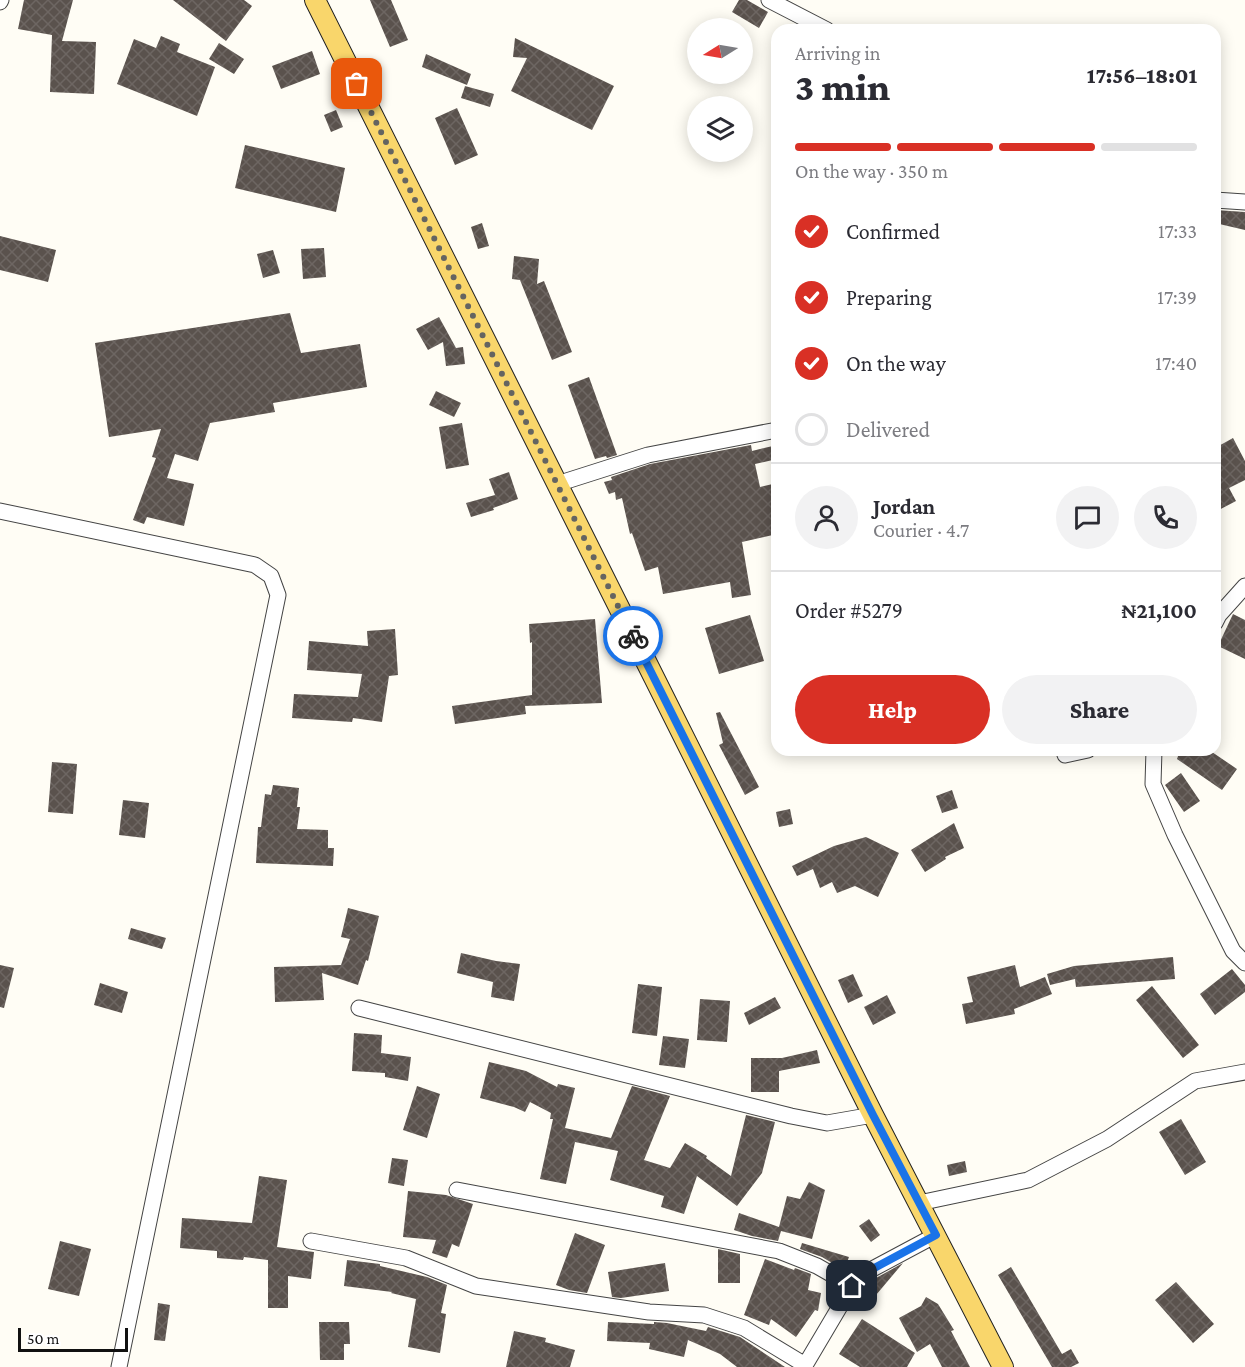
<!DOCTYPE html>
<html lang="en">
<head>
<meta charset="utf-8">
<style>
	:root { --surface:#fff; --page:#f2f2f3; --text:#2b2b33; --muted:#7c7c81; --line:#e1e1e2; --accent:#d93025 }
	body { margin:0; font-family:"Crimson Pro",serif; background:var(--page); color:var(--text); height:100vh; display:flex; flex-direction:column; font-size:22px; white-space:nowrap }
	* { box-sizing:border-box; margin:0 }
	p { font-size:20px; color:var(--muted) }
	.icon { flex:none; width:33px; height:33px; fill:none; stroke:currentColor; stroke-width:2; stroke-linecap:round; stroke-linejoin:round }
	.map { position:relative; flex:1; overflow:hidden }
	.side { position:absolute; left:771px; top:24px; width:450px; height:732px; display:flex; flex-direction:column; background:var(--surface); border-radius:18px; box-shadow:0 3px 15px #0003 }
	.side>* { flex:none }
	.needle { width:39px; rotate:259deg }
	.buttons { position:absolute; left:687px; top:18px; display:grid; gap:12px }
	.buttons a { display:grid; place-items:center; width:66px; height:66px; border-radius:50%; background:var(--surface); box-shadow:0 3px 15px #0003; font-size:30px }
	.scale { position:absolute; left:18px; bottom:15px; width:110px; box-sizing:border-box; padding-left:6px; border:3px solid #111; border-top:0; font-size:16px; line-height:21px; white-space:nowrap; color:#111; -webkit-text-stroke:4px #fff; paint-order:stroke }
	.pin { position:absolute; display:grid; place-items:center; width:51px; height:51px; color:#fff; margin:-26px; border-radius:12px; box-shadow:0 3px 9px #0006 }
	.courier { position:absolute; display:grid; place-items:center; width:60px; height:60px; margin:-30px; border:4px solid #1a73e8; border-radius:50%; background:#fff; color:#222; box-shadow:0 2px 8px #0007 }
	.summary em { font-style:normal; font-weight:800 }
	.summary div { display:flex; flex-direction:column-reverse }
	.summary { display:flex; align-items:center; justify-content:space-between; height:102px; padding:0 24px }
	h1 { font-size:39px; font-weight:800; line-height:45px }
	.bar { display:grid; grid-template-columns:repeat(4,1fr); gap:9px 6px; align-content:center; height:72px; padding:0 24px }
	.bar i { height:8px; border-radius:4px; background:var(--line) }
	.bar .selected { background:var(--accent) }
	.bar p { grid-column:span 4 }
	.line { display:flex; align-items:center; gap:15px; padding:0 24px; border-top:2px solid var(--line) }
	.line div { flex:1 }
	.round { display:grid; place-items:center; flex:none; width:63px; height:63px; border-radius:32px; background:var(--page) }
	ol { padding:0 24px; list-style:none }
	li { display:flex; align-items:center; gap:18px; height:66px }
	li p { margin-inline-start:auto }
	li .icon { padding:6px; border-radius:50%; background:var(--accent); color:#fff; stroke-width:4 }
	li:last-child { color:var(--muted) }
	li i { width:33px; height:33px; border:3px solid var(--line); border-radius:50% }
	.cta { display:flex; gap:12px; margin-top:auto; padding:12px 24px }
	.cta a { flex:1; height:69px; border-radius:36px; background:var(--accent); color:#fff; font-size:24px; font-weight:800; line-height:69px; text-align:center }
	.cta a+a { background:var(--page); color:var(--text) }
	.map>svg:first-child { display:block }
</style>
</head>
<body>
<div class="map">
<svg width="1245" height="1367" viewBox="0 0 1245 1367">
	<defs>
		<pattern id="building-cross-hatch" width="8" height="8" patternUnits="userSpaceOnUse" patternTransform="scale(1.5)"><rect width="8" height="8" fill="#5a524d"/><path d="M0 0l8 8M0 8l8-8" fill="none" stroke="#6d6662"/></pattern>
	</defs>
	<rect width="100%" height="100%" fill="#fffdf5"/>
	<path fill="url(#building-cross-hatch)" d="M24,0h49l-11,41 34,1 -2,52 -44,-2 2,-57 -34,-6z
		M173,0h71l8,6 -26,35z
		M370,0h21l17,40 -18,7z
		M739,0h8l21,12 -9,16 -27,-16z
		M161,36l19,8 -3,8 38,15 -18,49 -80,-32 17,-45 22,9z
		M515,38l99,48 -22,44 -81,-39 16,-33 -14,-1z
		M219,43l25,16 -10,15 -25,-15z
		M312,51l8,23 -39,15 -9,-23z
		M426,54l45,20 -4,11 -45,-18z
		M465,86l29,8 -4,13 -29,-9z
		M457,108l21,47 -23,10 -20,-47z
		M336,110l7,17 -12,5 -7,-17z
		M245,145l100,23 -9,44 -101,-24z
		M1215,210l30,2v18l-30,-7z
		M482,223l7,23 -11,3 -7,-22z
		M0,236l56,14 -8,32 -48,-12z
		M324,248l2,29 -23,2 -2,-30z
		M273,250l7,23 -17,5 -6,-24z
		M514,256l25,3 -2,25 7,-3 28,71 -20,8 -32,-80 -8,-1z
		M290,313l11,40 59,-9 7,43 -94,16 2,9 -65,11 -12,38 -23,-7 -8,24 27,6 -10,42 -37,-9 -3,7 -11,-4 23,-62 -4,-1 9,-28 -52,8 -14,-94z
		M439,317l17,31 7,-1 2,17 -19,2 -3,-24 -15,8 -12,-21z
		M589,377l28,78 -10,3 -1,-2 -11,3 -27,-74z
		M436,391l25,12 -7,14 -25,-12z
		M462,423l7,42 -23,4 -7,-42z
		M1233,438l12,23v19l-16,8 7,13 -21,11v-64z
		M751,445l1,6 25,-6v14l-22,5 5,23 17,-4v51l-35,8 9,53 -19,3 -2,-16 -67,12 -5,-27 -13,4 -13,-38 -2,1 -8,-36 -6,2 -1,-8 -6,2 -5,-12 8,-2 -1,-3 39,-13z
		M509,472l9,27 -25,9 1,2 -23,7 -5,-14 29,-8 -6,-16z
		M1233,614l12,6v39l-27,-13z
		M750,615l14,46 -45,13 -14,-46z
		M595,619l7,84 -77,3 1,8 -71,10 -3,-18 80,-11v-53l-2,1 -1,-19z
		M395,629l3,46 -9,1 -7,46 -29,-4 -1,4 -60,-4 2,-24 64,3 4,-23 -55,-4 2,-29 59,5 -1,-15z
		M720,712l39,75 -14,8 -26,-50 4,-2 -7,-30z
		M1180,750h29l28,19 -15,21 -45,-31z
		M52,762l25,2 -4,50 -25,-2z
		M1181,773l19,28 -16,11 -19,-27z
		M273,785l26,3 -2,19h3l-3,22 31,1v18h6l-1,18 -77,-3 2,-36h3l4,-33 6,1z
		M952,790l6,18 -16,5 -6,-17z
		M123,800l26,3 -4,35 -26,-3z
		M790,809l3,15 -14,3 -3,-15z
		M954,823l10,25 -19,9 1,2 -21,13 -14,-22z
		M866,837l33,16 -21,44 -23,-11 -18,7 -5,-11 -12,6 -7,-19 -16,7 -5,-10 42,-20z
		M348,908l31,8 -11,45 -2,-1 -8,25 -36,-12 2,27 -49,2 -1,-35 67,-2 9,-26 -9,-2z
		M131,928l35,10 -4,11 -34,-10z
		M461,953l35,8 24,3 -6,37 -23,-4 2,-15 -36,-9z
		M1173,957l2,22 -99,8 -1,-8 -25,6 -3,-11 27,-8z
		M0,965l14,3 -10,40 -4,-1z
		M1015,965l5,22 25,-10 7,17 -38,15 1,5 -49,10 -4,-20 11,-2 -6,-25z
		M1232,969l13,16v7l-30,23 -15,-21z
		M853,974l10,22 -15,7 -10,-23z
		M100,983l28,9 -6,21 -28,-8z
		M638,984l24,3 -5,49 -25,-3z
		M1152,986l47,59 -16,13 -47,-58z
		M887,995l9,18 -23,12 -9,-18z
		M775,997l6,11 -32,17 -5,-12z
		M700,999l30,2 -3,41 -30,-2z
		M354,1033l28,2 -1,18 30,4 -3,24 -23,-4v-4l-33,-2z
		M663,1036l26,3 -4,29 -26,-3z
		M817,1050l3,13 -41,8v21h-28v-34h31z
		M489,1062l37,9 31,16 1,-3 17,4 -10,40 46,10 21,-52 38,10 -26,64 26,8 15,-25 22,13 -1,2 25,18 15,-61 29,7 -13,51 -25,33 -40,-30 -13,38 -23,-7 3,-11 -54,-16 8,-29 -43,-9 -9,42 -26,-5 13,-60h-3l1,-6 -21,-11 -5,10 -11,-5 -34,-9z
		M417,1086l23,8 -13,44 -24,-8z
		M1181,1119l25,43 -21,13 -26,-43z
		M392,1158l16,2 -4,26 -16,-3z
		M965,1161l2,11 -18,4 -2,-11z
		M259,1176l28,4 -10,67 37,5 -3,27 -23,-3v32h-20v-48l-24,-3 -1,3 -26,-2v-7l-37,-3 2,-30 70,5z
		M809,1182l16,8 -13,49 -31,-8 -3,10 -26,-5 -18,-6 5,-17 40,14 8,-31 13,3z
		M408,1191l38,4 27,9 -14,43 -7,-3 -5,14 -15,-5 4,-13 -33,-3z
		M869,1219l11,16 -9,7 -12,-16z
		M575,1233l30,12 -18,48 -18,-3 -13,-5z
		M60,1241l31,8 -12,47 -31,-7z
		M802,1243l47,14 -5,13 -22,-13 -22,-8z
		M718,1249l22,5v29h-22z
		M765,1259l29,11 1,-2 16,6 -3,16 13,3 -3,18 -3,-1 -19,27 -25,-18 -2,6 -25,-10z
		M347,1260l33,4v2l47,11 20,8 -6,28 5,1 -6,39 -32,-6 8,-48 -25,-6 1,-1 -48,-6z
		M665,1263l4,28 -48,7 -9,-1 -4,-25z
		M903,1263l-27,32 -2,-2 -14,15 -6,-6 15,-20z
		M1011,1267l51,87 9,-5 8,14 -8,4h-19l-54,-92z
		M1176,1282l38,42 -21,19 -38,-43z
		M926,1297l12,7 16,26 -3,1 19,36h-28l-12,-23 -13,8 -18,-34 22,-12z
		M158,1303l12,2 -5,36 -11,-1z
		M862,1319l53,34 -8,14h-47l-21,-13z
		M319,1322h30l1,22h-6v16h-24z
		M608,1322l46,2v-2l13,1 39,8 2,-4 32,10 45,30h-48l-17,-13 -32,-14 -4,17 -35,-8 1,-6 -43,-2z
		M514,1331l32,7 -1,4 30,8 -5,17h-64z"/>
	<g fill="none" stroke-linecap="round" stroke-linejoin="round">
		<g stroke="#444" stroke-width="17">
			<path id="minor" d="M769,0l58,30
				M0,2l1,-2
				M1215,200l30,2
				M557,484l91,-29 129,-25
				M0,511l255,54 16,11 7,19 -159,772
				M1215,623l4,-8 26,-29
				M1154,750l-1,34 22,51 58,116 12,12
				M1065,755l23,-5
				M359,1008l432,108 36,7 46,-8
				M457,1190l322,61 38,15 35,20
				M919,1203l109,-23 79,-41 88,-58 50,-9
				M311,1241l95,17 70,28 173,26 55,3 40,13 61,37
				M804,1367l48,-81 11,-12 73,-39"/>
		</g>
		<g stroke="#222" stroke-width="22">
			<path id="major" d="M315,0l558,1115 130,252"/>
		</g>
		<use href="#minor" stroke="#fff" stroke-width="15"/>
		<use href="#major" stroke="#f9d66b" stroke-width="20"/>
	</g>
	<g fill="none" stroke-linecap="round" stroke-linejoin="round">
		<path stroke="#646461" stroke-width="6" stroke-dasharray="0 10.8" d="M357,84l276,552"/>
		<path stroke="#1a73e8" stroke-width="8" d="M633,636l240,479 63,120 -73,39 -11,12"/>
	</g>
</svg>
<div class="buttons">
<a><svg class="needle" viewBox="-14 -14 28 28"><path d="M0-13l5 13h-10z" fill="#e53935"/><path d="M0 13l5-13h-10z" fill="#7c7c81"/></svg></a>
<a><svg class="icon" aria-label="layers" viewBox="0 0 24 24"><path d="M12 4l9 5-9 5-9-5zM3 14l9 5 9-5"/></svg></a>
</div>
<div class="scale">50 m</div>
<div class="pin" style="left:357px;top:84px;background:#ea580c"><svg class="icon" aria-label="bag" viewBox="0 0 24 24"><path d="M5 8h14l-1 12H6zM9 8a3 3 0 0 1 6 0"/></svg></div>
<div class="pin" style="left:852px;top:1286px;background:#1f2937"><svg class="icon" aria-label="home" viewBox="0 0 24 24"><path d="M3 11l9-7 9 7M6 9v11h12V9"/></svg></div>
<div class="courier" style="left:633px;top:636px"><svg class="icon" aria-label="bike" viewBox="0 0 24 24"><circle cx="6" cy="16" r="4"/><circle cx="18" cy="16" r="4"/><path d="M6 16l4-8h5l3 8M10 8l3 8H6M13 5h3"/></svg></div>
<section class="side">
<div class="summary"><div><h1>3 min</h1><p>Arriving in</p></div><em>17:56–18:01</em></div>
<div class="bar"><i class="selected"></i><i class="selected"></i><i class="selected"></i><i></i><p>On the way · 350 m</p></div>
<ol>
<li><svg class="icon" aria-label="check" viewBox="0 0 24 24"><path d="M5 12l5 5 9-10"/></svg>Confirmed<p>17:33</p></li>
<li><svg class="icon" aria-label="check" viewBox="0 0 24 24"><path d="M5 12l5 5 9-10"/></svg>Preparing<p>17:39</p></li>
<li><svg class="icon" aria-label="check" viewBox="0 0 24 24"><path d="M5 12l5 5 9-10"/></svg>On the way<p>17:40</p></li>
<li><i></i>Delivered</li>
</ol>
<div class="line" style="height:108px"><a class="round"><svg class="icon" aria-label="person" viewBox="0 0 24 24"><circle cx="12" cy="8" r="4"/><path d="M4 21q1-7 8-7t8 7"/></svg></a><div><b>Jordan</b><p>Courier · 4.7</p></div><a class="round"><svg class="icon" aria-label="chat" viewBox="0 0 24 24"><path d="M4 5h16v11H9l-5 4z"/></svg></a><a class="round"><svg class="icon" aria-label="phone" viewBox="0 0 24 24"><path d="M5 4h4l2 5-3 2q2 4 5 5l2-3 5 2v4C11 20 4 13 5 4z"/></svg></a></div>
<div class="line" style="height:78px"><div>Order #5279</div><b>₦21,100</b></div>
<div class="cta"><a>Help</a><a>Share</a></div>
</section>
</div>
</body>
</html>
